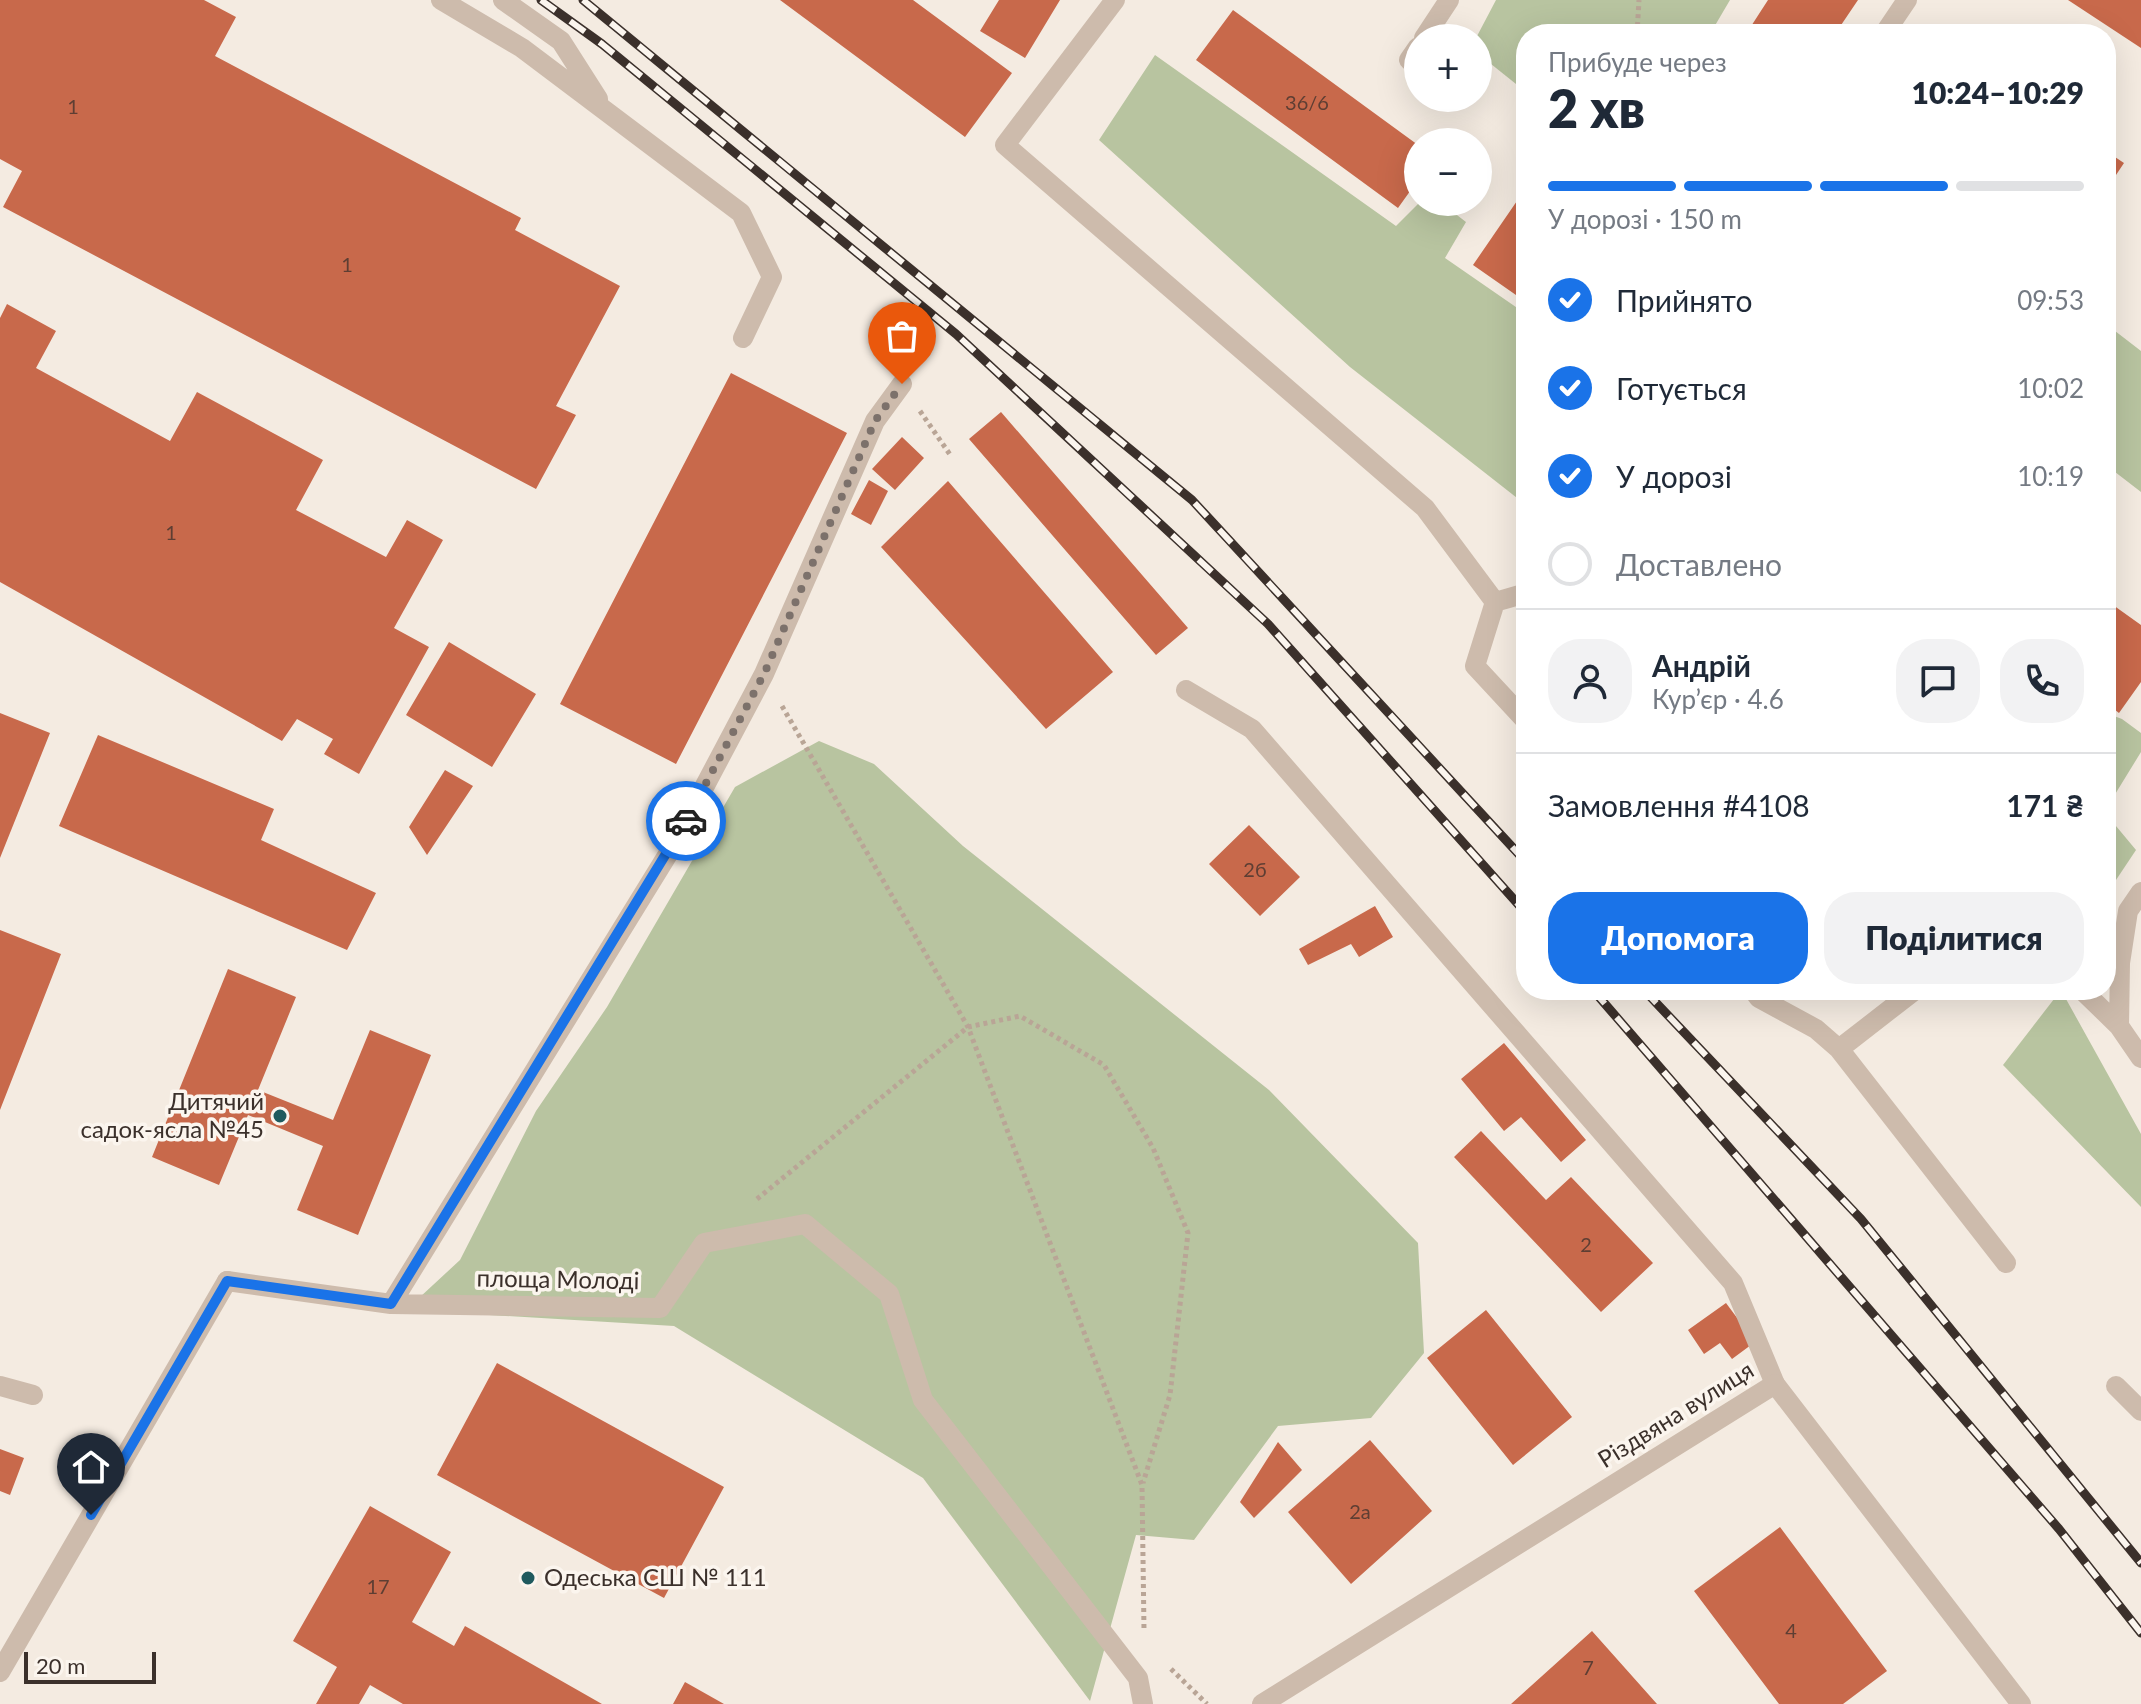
<!DOCTYPE html>
<html lang="uk">
<head>
<meta charset="utf-8">
<style>
	:root { --surface:#fff; --page:#f2f2f3; --text:#1f2937; --muted:#747a83; --line:#e0e1e3; --accent:#1a73e8 }
	body { margin:0; font-family:Lato,sans-serif; background:var(--page); color:var(--text); height:100vh; display:flex; flex-direction:column; font-size:30px; white-space:nowrap }
	* { box-sizing:border-box; margin:0 }
	p { font-size:26px; color:var(--muted) }
	.icon { flex:none; width:44px; height:44px; fill:none; stroke:currentColor; stroke-width:2; stroke-linecap:round; stroke-linejoin:round }
	.map { position:relative; flex:1; overflow:hidden }
	.drawer { position:absolute; left:1516px; top:24px; width:600px; height:976px; display:flex; flex-direction:column; background:var(--surface); border-radius:32px; box-shadow:0 8px 32px #0002 }
	.drawer>* { flex:none }
	.controls { position:absolute; left:1404px; top:24px; display:grid; gap:16px }
	.controls a { display:grid; place-items:center; width:88px; height:88px; border-radius:50%; background:var(--surface); box-shadow:0 8px 32px #0002; font-size:40px }
	.scale { position:absolute; left:24px; bottom:20px; width:132px; box-sizing:border-box; padding-left:8px; border:4px solid #3b302b; border-top:0; font-size:22px; line-height:28px; white-space:nowrap; color:#3b302b; -webkit-text-stroke:6px #fbf5ee; paint-order:stroke }
	.pin { position:absolute; display:grid; place-items:center; width:68px; height:68px; color:#fff; margin:-82px -34px; border-radius:50% 50% 50% 0; rotate:-45deg; box-shadow:0 0 8px #0007 }
	.pin .icon { rotate:45deg }
	.courier { position:absolute; display:grid; place-items:center; width:80px; height:80px; margin:-40px; border:6px solid #1a73e8; border-radius:50%; background:#fff; color:#222; box-shadow:0 2px 10px #0007 }
	.summary em { font-style:normal; font-weight:800 }
	.summary div { display:flex; flex-direction:column-reverse }
	.summary { display:flex; align-items:center; justify-content:space-between; height:136px; padding:0 32px }
	h1 { font-size:52px; font-weight:800; line-height:60px }
	.bar { display:grid; grid-template-columns:repeat(4,1fr); gap:12px 8px; align-content:center; height:96px; padding:0 32px }
	.bar i { height:10px; border-radius:6px; background:var(--line) }
	.bar .on { background:var(--accent) }
	.bar p { grid-column:span 4 }
	.line { display:flex; align-items:center; gap:20px; padding:0 32px; border-top:2px solid var(--line) }
	.line div { flex:1 }
	.round { display:grid; place-items:center; flex:none; width:84px; height:84px; border-radius:32px; background:var(--page) }
	ol { padding:0 32px; list-style:none }
	li { display:flex; align-items:center; gap:24px; height:88px }
	li p { margin-inline-start:auto }
	li .icon { padding:8px; border-radius:50%; background:var(--accent); color:#fff; stroke-width:4 }
	li:last-child { color:var(--muted) }
	li i { width:44px; height:44px; border:4px solid var(--line); border-radius:50% }
	.action { display:flex; gap:16px; margin-top:auto; padding:16px 32px }
	.action a { flex:1; height:92px; border-radius:32px; background:var(--accent); color:#fff; font-size:32px; font-weight:800; line-height:92px; text-align:center }
	.action a+a { background:var(--page); color:var(--text) }
	.map>svg:first-child { display:block }
</style>
</head>
<body>
<div class="map">
<svg width="2141" height="1704" viewBox="0 0 2141 1704">
	<rect width="100%" height="100%" fill="#f4ebe1"/>
	<path fill="#b8c4a0" d="M1496,0h234l-20,34h-184v58l-35,-28 -13,-15 -2,-11z
		M1155,55l241,171 24,-24h20l26,20 -21,36 81,56v191l-176,-138 -251,-227z
		M2106,324l35,27v141l-35,-27z
		M2106,713l16,6 19,14v19l-35,57z
		M819,741l55,23 89,82 306,244 149,153 6,110 -53,65 -93,8 -84,114 -58,-5 -46,166 -167,-223 -249,-152 -268,-16 54,-50 76,-149 71,-104 128,-220z
		M2106,814l30,36 -28,42 -2,-2z
		M2061,990l80,144v73l-138,-142z"/>
	<path fill="#c8694b" d="M0,0h204l32,17 -21,39 306,162 -6,12 105,56 -64,120 20,9 -40,74 -533,-282 19,-36 -22,-12z
		M780,0h133l99,73 -47,64z
		M999,0h61l-35,58 -45,-27z
		M1768,0h90l-23,34h-89z
		M2068,0h73v48z
		M1233,10l185,135v35l-20,28 -202,-148z
		M2106,151l18,12 -18,27z
		M1519,198l7,4v100l-53,-37z
		M7,304l49,27 -20,37 134,73 27,-49 126,68 -27,50 90,47 21,-37 36,20 -49,88 35,19 -70,127 -35,-20 9,-15 -36,-20 -15,22 -282,-159v-264z
		M731,373l116,60 -171,331 -116,-60z
		M1001,412l187,216 -32,27 -187,-216z
		M902,437l22,21 -29,32 -23,-21z
		M869,480l19,11 -17,34 -20,-11z
		M948,481l165,191 -67,57 -165,-182z
		M2106,600l35,25v57l-22,31 -13,-10z
		M449,642l87,52 -44,73 -86,-52z
		M0,713l50,20 -50,125z
		M98,735l176,74 -13,31 115,53 -29,57 -288,-124z
		M445,770l28,16 -46,69 -18,-28z
		M1249,825l51,52 -40,39 -51,-52z
		M1375,906l18,31 -34,20 -8,-13 -43,21 -9,-16z
		M0,930l61,24 -61,156z
		M228,969l68,28 -38,93 75,30 37,-90 61,25 -73,180 -61,-25 26,-64 -75,-31 -29,70 -67,-28z
		M1504,1043l82,97 -25,22 -40,-45 -17,14 -43,-52z
		M1481,1131l65,69 25,-23 82,86 -52,49 -147,-155z
		M1726,1303l29,39 -23,17 -12,-16 -16,11 -16,-24z
		M1486,1310l86,107 -59,48 -86,-107z
		M497,1363l227,124 -60,111 -227,-123z
		M1370,1440l62,71 -81,73 -63,-72z
		M1278,1442l24,28 -48,48 -14,-16z
		M0,1449l24,9 -14,37 -10,-4z
		M370,1506l81,46 -39,70 42,24 11,-20 137,78h-199l-33,-19 -11,19h-43l21,-37 -44,-26z
		M1780,1527l107,144 -44,33h-64l-85,-113z
		M1592,1631l65,73h-146z
		M685,1682l39,22h-51z"/>
	<g fill="none" stroke-linecap="round" stroke-linejoin="round">
		<path stroke="#b9a596" stroke-width="5" stroke-dasharray="4 4" stroke-linecap="butt" d="M1637,34l2,-34
			M920,411l31,45
			M782,706l186,321 174,458 2,145
			M757,1199l211,-172 52,-11 84,49 49,83 35,85 -18,162 -27,88
			M1171,1669l36,35"/>
		<path stroke="#cdbbac" stroke-width="20" d="M441,0l81,48 219,165 31,64 -29,61
			M503,0l58,41 37,58
			M1115,0l-110,145 420,363 70,94 31,-9
			M1884,34l23,-34
			M1424,38l25,-38
			M1409,60l9,-13
			M1495,602l-20,64 51,55
			M1186,690l66,39 481,554 42,101
			M2141,892l-13,19 -8,52 -1,63 22,32
			M1753,990l6,8 57,31 23,20 167,214
			M2082,990l37,36
			M1839,1049l76,-59
			M227,1281l164,23 269,4 44,-65 101,-19 84,70 34,106 215,278 5,26
			M391,1304l282,-458 91,-172 111,-253 27,-37
			M2116,1386l25,25"/>
		<path stroke="#cdbbac" stroke-width="20" d="M0,1386l33,9
			M0,1672l227,-391
			M1262,1704l513,-320 246,320"/>
		<g stroke="#3b302b" stroke-width="9">
			<path id="rail" d="M541,0l61,44 354,290 312,290 258,289
				M583,0l609,500 334,362
				M1593,990l466,539 82,104
				M1644,990l217,229 280,344"/>
		</g>
		<use href="#rail" stroke="#fbf5ee" stroke-width="6" stroke-dasharray="18" stroke-linecap="butt"/>
	</g>
	<g fill="none" stroke-linecap="round" stroke-linejoin="round">
		<path stroke="#7c716b" stroke-width="8" stroke-dasharray="0 14.4" d="M686,821l78,-147 111,-253 27,-37"/>
		<path stroke="#1a73e8" stroke-width="10" d="M91,1515l136,-234 164,23 295,-483"/>
	</g>
	<g fill="#1f5a5e" stroke="#fbf5ee" stroke-width="3">
		<circle cx="280" cy="1116" r="8"/>
		<circle cx="528" cy="1578" r="8"/>
	</g>
	<g text-anchor="middle" stroke-width="7" stroke-linejoin="round" paint-order="stroke">
		<g font-size="20" fill="#5e3e33">
			<text x="1307" y="110">36/6</text>
			<text x="73" y="114">1</text>
			<text x="347" y="272">1</text>
			<text x="171" y="540">1</text>
			<text x="1255" y="877">2б</text>
			<text x="1586" y="1252">2</text>
			<text x="1360" y="1519">2а</text>
			<text x="378" y="1594">17</text>
			<text x="1791" y="1638">4</text>
			<text x="1588" y="1675">7</text>
		</g>
		<g font-size="24" fill="#3b302b" stroke="#fbf5ee" text-anchor="end">
			<text x="264" y="1110">Дитячий<tspan x="264" dy="28">садок-ясла №45</tspan></text>
			<text x="544" y="1586" text-anchor="start">Одеська СШ № 111</text>
		</g>
		<g font-size="24" fill="#3b302b" stroke="#fbf5ee">
			<text transform="translate(558 1280) rotate(1)" y="8">площа Молоді</text>
			<text transform="translate(1676 1415) rotate(-32)" y="8">Різдвяна вулиця</text>
		</g>
	</g>
</svg>
<div class="controls">
<a>+</a>
<a>−</a>
</div>
<div class="scale">20 m</div>
<div class="pin" style="left:902px;top:384px;background:#ea580c"><svg class="icon" aria-label="bag" viewBox="0 0 24 24"><path d="M5 8h14l-1 12H6zM9 8a3 3 0 0 1 6 0"/></svg></div>
<div class="pin" style="left:91px;top:1515px;background:#1f2937"><svg class="icon" aria-label="home" viewBox="0 0 24 24"><path d="M3 11l9-7 9 7M6 9v11h12V9"/></svg></div>
<div class="courier" style="left:686px;top:821px"><svg class="icon" aria-label="car" viewBox="0 0 24 24"><path d="M5 17H2v-5l4-1 3-4h7l3 4 3 1v5h-3M9 17h6M6 11h13"/><circle cx="7" cy="17" r="2"/><circle cx="17" cy="17" r="2"/></svg></div>
<section class="drawer">
<div class="summary"><div><h1>2 хв</h1><p>Прибуде через</p></div><em>10:24–10:29</em></div>
<div class="bar"><i class="on"></i><i class="on"></i><i class="on"></i><i></i><p>У дорозі · 150 m</p></div>
<ol>
<li><svg class="icon" aria-label="check" viewBox="0 0 24 24"><path d="M5 12l5 5 9-10"/></svg>Прийнято<p>09:53</p></li>
<li><svg class="icon" aria-label="check" viewBox="0 0 24 24"><path d="M5 12l5 5 9-10"/></svg>Готується<p>10:02</p></li>
<li><svg class="icon" aria-label="check" viewBox="0 0 24 24"><path d="M5 12l5 5 9-10"/></svg>У дорозі<p>10:19</p></li>
<li><i></i>Доставлено</li>
</ol>
<div class="line" style="height:144px"><a class="round"><svg class="icon" aria-label="person" viewBox="0 0 24 24"><circle cx="12" cy="8" r="4"/><path d="M4 21q1-7 8-7t8 7"/></svg></a><div><b>Андрій</b><p>Кур’єр · 4.6</p></div><a class="round"><svg class="icon" aria-label="chat" viewBox="0 0 24 24"><path d="M4 5h16v11H9l-5 4z"/></svg></a><a class="round"><svg class="icon" aria-label="phone" viewBox="0 0 24 24"><path d="M5 4h4l2 5-3 2q2 4 5 5l2-3 5 2v4C11 20 4 13 5 4z"/></svg></a></div>
<div class="line" style="height:104px"><div>Замовлення #4108</div><b>171 ₴</b></div>
<div class="action"><a>Допомога</a><a>Поділитися</a></div>
</section>
</div>
</body>
</html>
